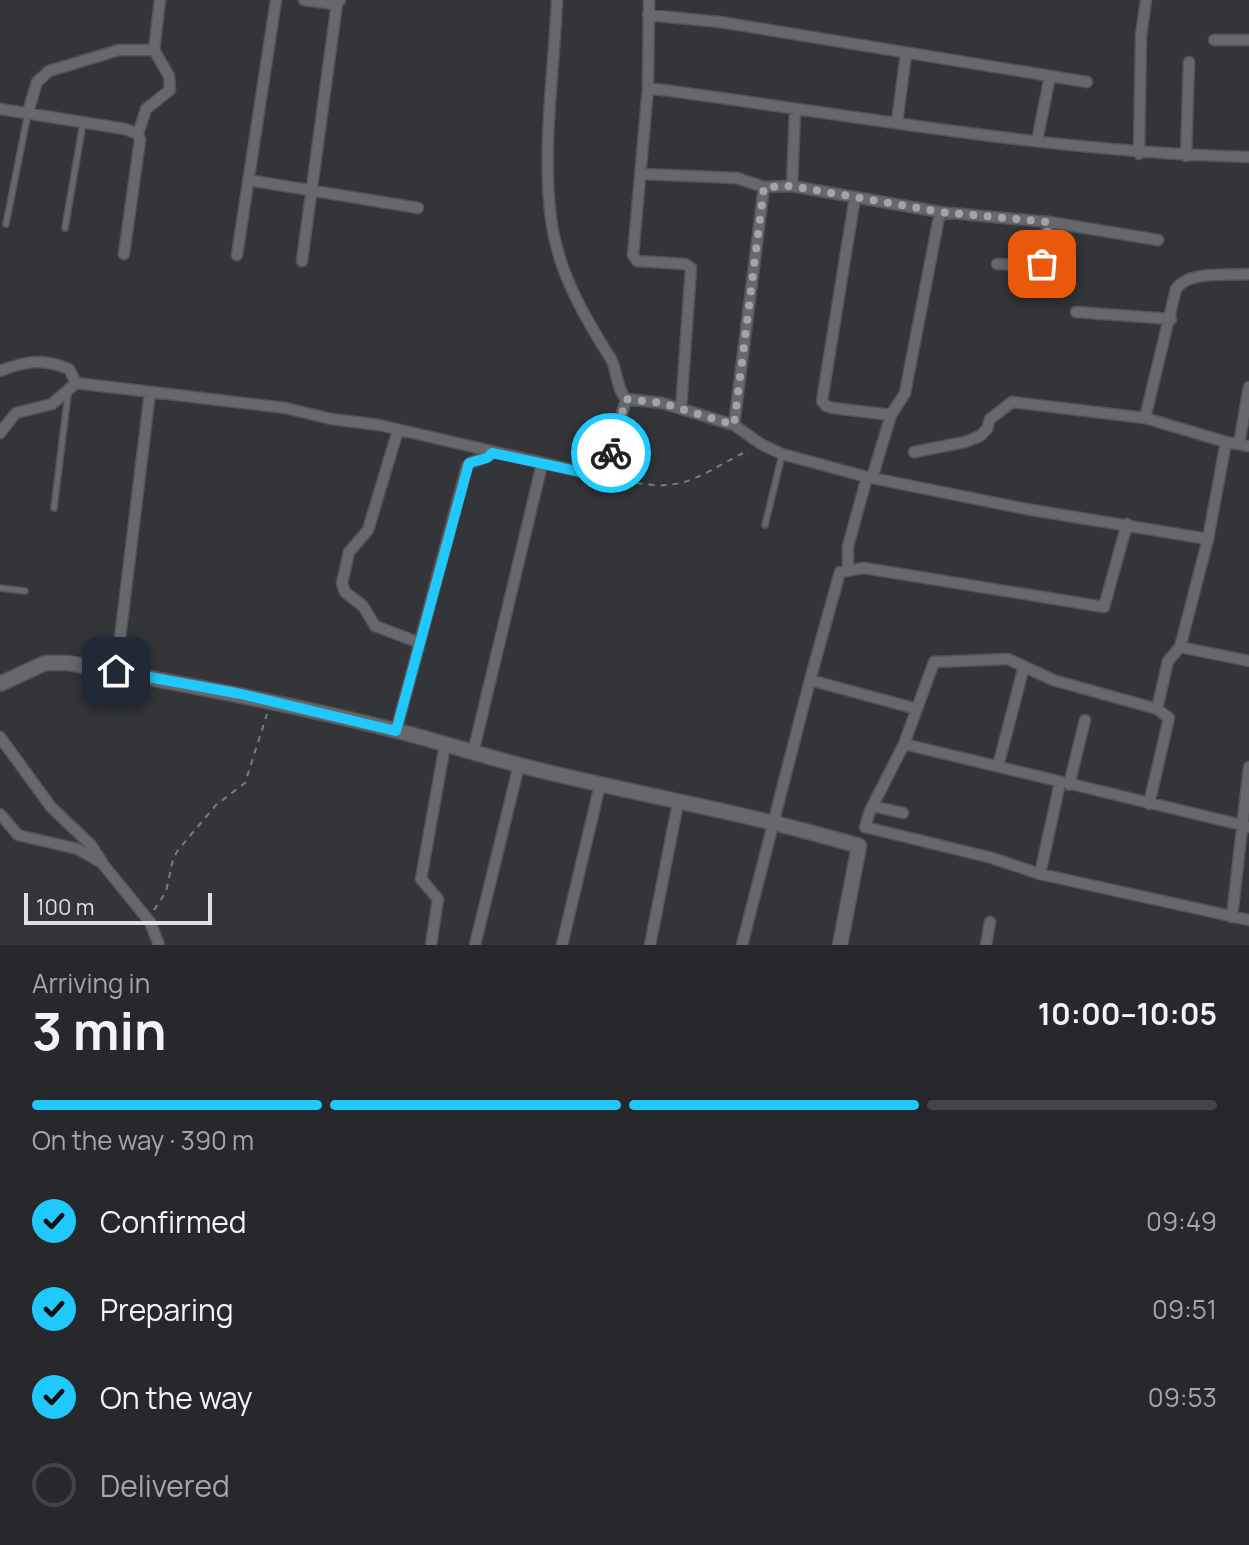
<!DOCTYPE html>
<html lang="en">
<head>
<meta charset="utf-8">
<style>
	:root { --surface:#26282b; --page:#323437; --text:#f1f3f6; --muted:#a4a6a9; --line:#424447; --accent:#20c9fd }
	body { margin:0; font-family:Manrope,sans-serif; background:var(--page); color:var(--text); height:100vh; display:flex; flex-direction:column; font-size:30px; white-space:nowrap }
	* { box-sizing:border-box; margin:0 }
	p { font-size:26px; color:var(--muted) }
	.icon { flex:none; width:44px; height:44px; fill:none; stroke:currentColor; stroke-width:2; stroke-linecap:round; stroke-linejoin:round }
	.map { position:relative; height:945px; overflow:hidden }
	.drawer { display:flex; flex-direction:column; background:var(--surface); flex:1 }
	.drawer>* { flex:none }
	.scale { position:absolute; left:24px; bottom:20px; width:188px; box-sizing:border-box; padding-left:8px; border:4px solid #dfe0e3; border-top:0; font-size:22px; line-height:28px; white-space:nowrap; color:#dfe0e3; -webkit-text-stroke:6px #333539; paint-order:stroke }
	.pin { position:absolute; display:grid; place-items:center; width:68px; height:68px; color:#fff; margin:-34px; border-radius:16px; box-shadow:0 4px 12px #0006 }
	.courier { position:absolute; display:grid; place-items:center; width:80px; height:80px; margin:-40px; border:6px solid #20c9fd; border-radius:50%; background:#fff; color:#222; box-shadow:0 2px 10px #0007 }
	.head em { font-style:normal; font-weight:700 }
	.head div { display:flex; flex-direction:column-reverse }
	.head { display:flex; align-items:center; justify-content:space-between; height:136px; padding:0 32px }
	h1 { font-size:52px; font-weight:700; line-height:60px }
	.bar { display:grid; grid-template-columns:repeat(4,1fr); gap:12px 8px; align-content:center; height:96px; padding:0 32px }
	.bar i { height:10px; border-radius:6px; background:var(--line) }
	.bar .selected { background:var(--accent) }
	.bar p { grid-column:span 4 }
	ol { padding:0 32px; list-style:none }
	li { display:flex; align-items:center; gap:24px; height:88px }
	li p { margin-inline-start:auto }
	li .icon { padding:8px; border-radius:50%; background:var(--accent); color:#111; stroke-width:4 }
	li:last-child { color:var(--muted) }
	li i { width:44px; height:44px; border:4px solid var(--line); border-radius:50% }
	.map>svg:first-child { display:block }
</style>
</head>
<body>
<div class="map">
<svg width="1249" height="945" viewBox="0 0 1249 945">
	<rect width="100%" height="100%" fill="#333539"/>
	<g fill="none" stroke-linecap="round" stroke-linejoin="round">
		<g stroke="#525357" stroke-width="8">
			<path id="lane" d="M6,224l22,-111
				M65,228l18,-105
				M54,508l14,-114
				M765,525l17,-70
				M0,588l25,3"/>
		</g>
		<g stroke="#525357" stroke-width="13">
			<path id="street" d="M304,0l30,4 6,-4
				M557,0c-3,73 -16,154 -5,226 8,49 33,92 59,133 7,13 5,29 15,40l36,4 72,22 27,19 21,10 85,23 159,32 182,30
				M649,0l-1,88 -15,167 4,6 48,3 6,4 -10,141
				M648,15l72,7 367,60
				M1214,40h35
				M648,88c200,26 399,64 601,69
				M0,109l125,20 13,5 2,6 -16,114
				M28,112l9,-30 12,-11 70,-21h35
				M897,122l9,-68
				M138,134l8,-25 24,-19 -1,-14 -15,-26 6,-50
				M1037,141l13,-65
				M1139,154l2,-118 5,-36
				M1186,156l3,-94
				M642,174l95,4 27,9 28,-1 148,26 109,10 109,18
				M248,180l170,28
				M792,186l3,-76
				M855,197l-33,204 4,5 7,2 58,7
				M237,255l39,-255
				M302,261l35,-258
				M997,264l42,2 10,-44
				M1076,312l95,7
				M0,371c26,-10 42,-13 69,-2l7,14
				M1145,418l31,-129c13,-19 52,-13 73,-15
				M734,425l30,-238
				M398,430l-30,100 -19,22 -7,31 3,9 18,14 12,20 45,17
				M0,433l16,-20 36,-9 24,-21 210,25 45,11 48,6 216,50 12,-7 19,-69
				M1239,444l10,-57
				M914,452l51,-10 15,-6 7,-7 3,-10 22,-17 133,16 81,24 23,4
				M872,478l19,-63 14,-22 35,-181
				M848,570v-24l19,-69
				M1180,647l69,14
				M116,671l34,-279
				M917,709l-107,-29 30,-108 24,-4 240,39 23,-83
				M1157,709l11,-48 12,-14 28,-108 18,-97
				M396,731l71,-265c6,-8 18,-5 25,-13
				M0,737l51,70 40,38 11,17
				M904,744l-34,67 -5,16 127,31 48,16 209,46
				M473,753l69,-289
				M998,766l26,-100
				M1069,785l16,-65
				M1149,804l20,-86 -12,-9 -104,-29 -45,-21 -74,3 -30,82c113,26 225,55 338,81l7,2
				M873,806l30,7
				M0,814l18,21 60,14 24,14 48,59 9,23
				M1040,874l20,-91
				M1232,917l17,-150
				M431,945l7,-46 -17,-20 24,-134
				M475,945l44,-180
				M562,945l38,-160
				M650,945l28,-142
				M742,945l68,-265
				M986,945l4,-23"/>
		</g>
		<g stroke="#525357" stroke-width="17">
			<path id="secondary" d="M0,684l45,-21h23c109,20 219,40 326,67 51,13 101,30 153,42 104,25 209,43 312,74l-19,99"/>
		</g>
		<path stroke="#7b7c80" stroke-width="2" stroke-dasharray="6 6" stroke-linecap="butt" d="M613,478c70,17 77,2 136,-28
			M154,910l12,-18 7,-33 5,-9 38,-45 29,-22 22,-69"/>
		<use href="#lane" stroke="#66686c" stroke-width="5"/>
		<use href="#street" stroke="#66686c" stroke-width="10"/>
		<use href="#secondary" stroke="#66686c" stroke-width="14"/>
	</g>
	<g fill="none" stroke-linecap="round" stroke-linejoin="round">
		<path stroke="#a3a4a8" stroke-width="8" stroke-dasharray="0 14.4" d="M611,453l15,-54 36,4 72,22 30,-238 28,-1 148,26 109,10 -7,42"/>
		<path stroke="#20c9fd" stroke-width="10" d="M116,671l125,23 155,37 73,-268 18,-5 5,-5 103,22 12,-7 4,-15"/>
	</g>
</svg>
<div class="scale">100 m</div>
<div class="pin" style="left:1042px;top:264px;background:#ea580c"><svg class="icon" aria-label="bag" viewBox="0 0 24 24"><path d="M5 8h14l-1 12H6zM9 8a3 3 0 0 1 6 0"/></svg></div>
<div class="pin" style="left:116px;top:671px;background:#1f2937"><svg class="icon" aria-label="home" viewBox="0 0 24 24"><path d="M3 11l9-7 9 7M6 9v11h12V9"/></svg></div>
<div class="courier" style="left:611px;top:453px"><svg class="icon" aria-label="bike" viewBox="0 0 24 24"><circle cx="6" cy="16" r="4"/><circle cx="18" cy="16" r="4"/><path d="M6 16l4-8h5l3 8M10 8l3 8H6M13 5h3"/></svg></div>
</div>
<section class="drawer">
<div class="head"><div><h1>3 min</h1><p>Arriving in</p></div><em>10:00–10:05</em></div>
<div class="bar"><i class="selected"></i><i class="selected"></i><i class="selected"></i><i></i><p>On the way · 390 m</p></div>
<ol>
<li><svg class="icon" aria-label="check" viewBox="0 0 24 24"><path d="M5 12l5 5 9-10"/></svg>Confirmed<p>09:49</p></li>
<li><svg class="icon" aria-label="check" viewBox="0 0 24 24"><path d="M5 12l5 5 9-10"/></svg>Preparing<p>09:51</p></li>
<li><svg class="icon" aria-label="check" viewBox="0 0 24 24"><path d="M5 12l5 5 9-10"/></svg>On the way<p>09:53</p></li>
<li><i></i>Delivered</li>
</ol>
</section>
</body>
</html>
